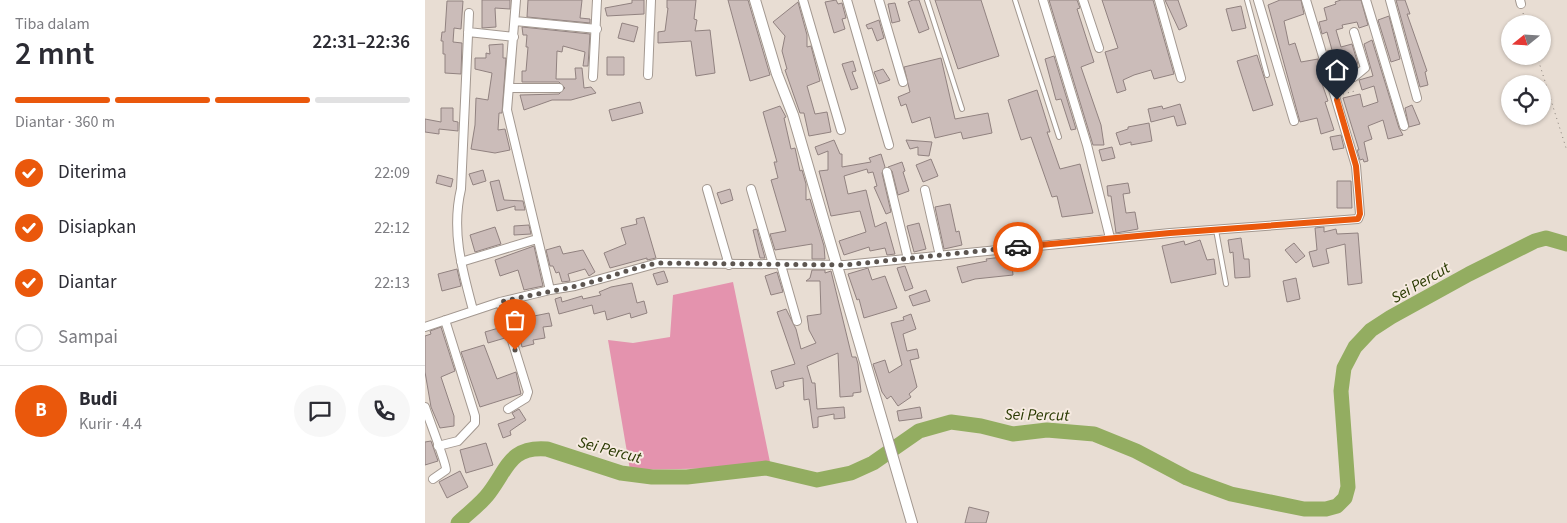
<!DOCTYPE html>
<html lang="id">
<head>
<meta charset="utf-8">
<style>
	:root { --surface:#fff; --page:#f7f7f7; --text:#2b2b33; --muted:#7c7c81; --line:#e1e1e2; --accent:#ea580c }
	body { margin:0; font-family:"Source Sans 3",sans-serif; background:var(--page); color:var(--text); height:100vh; display:flex; flex-direction:column; font-size:19px; white-space:nowrap }
	* { box-sizing:border-box; margin:0 }
	p { font-size:16px; color:var(--muted) }
	.icon { flex:none; width:28px; height:28px; fill:none; stroke:currentColor; stroke-width:2; stroke-linecap:round; stroke-linejoin:round }
	.map { position:relative; flex:1; overflow:hidden }
	.sheet { display:flex; flex-direction:column; background:var(--surface); width:425px }
	.sheet>* { flex:none }
	.needle { width:32px; rotate:252deg }
	.controls { position:absolute; left:1076px; top:15px; display:grid; gap:10px }
	.controls a { display:grid; place-items:center; width:50px; height:50px; border-radius:50%; background:var(--surface); box-shadow:0 1px 4px #0004; font-size:25px }
	.pin { position:absolute; display:grid; place-items:center; width:42px; height:42px; color:#fff; margin:-51px -21px; border-radius:50% 50% 50% 0; rotate:-45deg; box-shadow:0 0 5px #0007 }
	.pin .icon { rotate:45deg }
	.courier { position:absolute; display:grid; place-items:center; width:50px; height:50px; margin:-25px; border:4px solid #ea580c; border-radius:50%; background:#fff; color:#222; box-shadow:0 1px 6px #0007 }
	.summary em { font-style:normal; font-weight:600 }
	.summary div { display:flex; flex-direction:column-reverse }
	.summary { display:flex; align-items:center; justify-content:space-between; height:85px; padding:0 15px }
	h1 { font-size:32px; font-weight:600; line-height:38px }
	.bar { display:grid; grid-template-columns:repeat(4,1fr); gap:8px 5px; align-content:center; height:60px; padding:0 15px }
	.bar i { height:6px; border-radius:4px; background:var(--line) }
	.bar .on { background:var(--accent) }
	.bar p { grid-column:span 4 }
	.line { display:flex; align-items:center; gap:12px; padding:0 15px; border-top:1px solid var(--line) }
	.line div { flex:1 }
	.round { display:grid; place-items:center; flex:none; width:52px; height:52px; border-radius:26px; background:var(--page) }
	ol { padding:0 15px; list-style:none }
	li { display:flex; align-items:center; gap:15px; height:55px }
	li p { margin-inline-start:auto }
	li .icon { padding:5px; border-radius:50%; background:var(--accent); color:#fff; stroke-width:4 }
	li:last-child { color:var(--muted) }
	li i { width:28px; height:28px; border:2px solid var(--line); border-radius:50% }
	main { display:flex; flex:1; min-height:0 }
	.map>svg:first-child { display:block }
</style>
</head>
<body>
<main>
<section class="sheet">
<div class="summary"><div><h1>2 mnt</h1><p>Tiba dalam</p></div><em>22:31–22:36</em></div>
<div class="bar"><i class="on"></i><i class="on"></i><i class="on"></i><i></i><p>Diantar · 360 m</p></div>
<ol>
<li><svg class="icon" aria-label="check" viewBox="0 0 24 24"><path d="M5 12l5 5 9-10"/></svg>Diterima<p>22:09</p></li>
<li><svg class="icon" aria-label="check" viewBox="0 0 24 24"><path d="M5 12l5 5 9-10"/></svg>Disiapkan<p>22:12</p></li>
<li><svg class="icon" aria-label="check" viewBox="0 0 24 24"><path d="M5 12l5 5 9-10"/></svg>Diantar<p>22:13</p></li>
<li><i></i>Sampai</li>
</ol>
<div class="line" style="height:90px"><b class="round" style="background:var(--accent);color:#fff">B</b><div><b>Budi</b><p>Kurir · 4.4</p></div><a class="round"><svg class="icon" aria-label="chat" viewBox="0 0 24 24"><path d="M4 5h16v11H9l-5 4z"/></svg></a><a class="round"><svg class="icon" aria-label="phone" viewBox="0 0 24 24"><path d="M5 4h4l2 5-3 2q2 4 5 5l2-3 5 2v4C11 20 4 13 5 4z"/></svg></a></div>
</section>
<div class="map">
<svg width="1142" height="523" viewBox="0 0 1142 523">
	<rect width="100%" height="100%" fill="#e8ddd3"/>
	<path fill="#e493ae" d="M308,282l38,185 -141,3 -22,-130 25,3 37,-6 3,-42z"/>
	<g fill="none" stroke-linecap="round" stroke-linejoin="round">
		<path stroke="#93ad61" stroke-width="15" d="M33,523c10,-10 23,-19 31,-30 19,-25 21,-47 58,-44l74,24 31,4h35l79,-9 51,12 34,-7 22,-10 46,-32 32,-9 30,4 32,8 34,-4 47,4 42,17 51,27 44,16 73,15h22l11,-3 8,-8 3,-11 -7,-96 3,-23 11,-21 16,-17 20,-13 78,-43 66,-33 11,-3 21,6"/>
	</g>
	<path fill="#cbbcb9" stroke="#918280" d="M57,0h28v9l-15,-1 1,19 -14,1z
		M103,0h54l-2,18 10,1v4l-63,-6z
		M207,0h12v14l-37,2 -2,-8 27,-5z
		M242,0h29l-2,19 3,1 -2,11 15,-1 5,43 -19,3 -5,-35 -33,2v-11l7,-1 3,-23h-1z
		M303,0h20l22,75 -20,6z
		M411,0l2,4 4,-1 4,15 -4,1 3,10 -11,4 -9,-31z
		M488,0h6l10,29 -10,4 -11,-31z
		M510,0h46l18,56 -41,13z
		M624,0h28l3,8 -3,1 17,53 -13,5 20,58 3,20h-11z
		M677,0h51l21,74 -20,5 -3,-9 -17,5 -11,5 3,10 -9,3 -12,-41 13,-4z
		M740,0h13l9,26 -8,4z
		M855,0h21l3,14 -20,7 5,24 6,-2 6,19 17,-3 2,19 8,23 -3,1 9,28 -13,4 -4,-16 -17,4 -32,-117z
		M916,0h20l7,25 -9,3 -2,-6 -15,3 1,3 -7,2 5,17 11,-3 6,20 -24,7 -7,-20 5,-1 -5,-18 -5,2 -3,-12 8,-2 -3,-12 12,-4 -1,-2z
		M971,0h9l5,14h-3l20,57 -2,1 3,13 -8,2z
		M22,1h16l-2,28 -7,-1 -1,14 9,1 -1,31 -16,-1v-19h-2v-13h-2l1,-9h3z
		M373,2l9,33v12l4,-1 9,35 -13,5 8,28 12,-2 4,20 -22,4 -5,-23h-4l-15,-43 2,-1 -5,-18 3,-15 -12,-14z
		M470,3l5,18 -8,2 -4,-19z
		M816,6l5,22 -14,3 -6,-22z
		M964,16l11,43 -9,3 -13,-42z
		M454,20l5,18 -7,3 -5,-13 -4,1 -2,-4z
		M197,23l16,4 -4,15 -16,-4z
		M97,27l68,7 -2,32h-5l2,-14 -22,-6 -1,6 -5,-1 -1,28h20l-1,-11h7l2,20 7,-1 5,6 -25,7h-19l-28,10 -4,-15 39,-1 6,-6 -6,-6h-37v-11h4l2,-24h-2l1,-12h-4z
		M947,40l27,88 4,7 -15,4 -5,-19 -15,6 4,13 -8,3 4,19 -4,1 -1,-3 -3,1 -3,-10h2l-16,-52 17,-4 3,13 15,-5 -4,-16 -12,4 -3,-10 14,-4 -9,-32z
		M78,44v14h3l-4,55h-3l-1,17 7,-1 5,21 -15,3 -24,-4 4,-24 1,-27 12,2 4,-27 -17,-4v-11h11v-5l4,1 -1,-9z
		M832,55l16,50 -20,6 -16,-50z
		M629,56l22,73 -5,1 -10,-31 -5,1 -11,-41z
		M182,57h17v18h-17z
		M516,58l14,61 33,-6 4,20 -29,6 -2,-7 -26,6 -5,-21 -18,6 -6,-19 -5,2 -3,-9 12,-5 -6,-25z
		M428,61l3,10 -4,1 6,16 -7,2 -9,-26z
		M458,69l7,11 -11,4 -5,-12z
		M612,90l13,42h-3l13,37 20,-5 13,49 -31,4 -5,-21 -5,1 -21,-60 -10,3 -13,-40z
		M215,102l3,11 -31,8 -3,-11z
		M755,104l6,20 -9,2 -3,-10 -23,6 -3,-13 14,-3 1,3z
		M987,105l8,19 -11,3 -4,-19z
		M355,106l6,11 -2,1 7,31 4,-1 5,23 2,-1 4,14v16l4,-1 14,47 1,13h-13v-15l-37,6 -5,-16 16,-3 -15,-51 7,-2 -4,-16h3l-14,-50z
		M16,108h12v13l5,1v9l-19,-2v5l-14,-2v-13l16,3z
		M724,123l3,18 -21,4v-3l-11,3 -4,-12 12,-4v-2z
		M916,135l3,13 -11,2 -3,-13z
		M409,140l6,14h2v13l29,-5 -2,-4 12,-4 4,13 -3,6 9,39 -5,2 -12,-27 3,-1 -4,-14 -5,1 -1,-4 -23,7 4,18 18,-4 9,37 11,-5 9,32 -8,1 -2,-7 -15,3 -1,-4 -25,8 -5,-14 27,-9 -6,-21 -29,5 -12,-45 9,-1v-19l-10,4 -3,-8z
		M481,140l26,2 -3,14 -11,-1v-8l-8,2z
		M687,147l3,11 -13,3 -3,-11z
		M506,159l7,17 -15,6 -7,-17z
		M477,162l3,9 -2,1 6,19 -11,4 -6,-24 -4,-4z
		M58,170l3,11 -13,4 -4,-11z
		M13,175l15,4 -2,8 -15,-4z
		M74,180l5,20 19,1 2,9h-10v-4l-18,5 -7,-29z
		M912,181h14l1,27h-15z
		M703,183l2,10 -7,1 3,19 9,-1 3,17 -22,4 -5,-37h-3l-1,-10z
		M305,189l3,11 -12,4 -4,-11z
		M525,204l6,28 3,-1 3,14 -18,4 -9,-42z
		M219,217l12,41 -9,2v-2l-37,10 -6,-15 22,-9 -5,-16 16,-4 -1,-5z
		M494,223l7,26 -12,3 -7,-26z
		M104,225l2,9 -17,1v-9z
		M70,227l6,17 -26,8 -5,-17z
		M899,227v5l12,-3 1,5 21,-1 4,50 -14,2 -3,-41 -19,5 3,14 -16,4 -4,-15 8,-2 -2,-22z
		M332,229l8,29h-5l-7,-28z
		M816,238l3,21h5l1,18 -15,1 -2,-26 -3,1 -2,-13z
		M775,240l7,20 7,-1 2,15 -45,9 -9,-37 22,-5 1,4z
		M869,243l11,13 -9,7 -11,-13z
		M109,246l9,40 -19,4 -6,-20 -18,6 -5,-16z
		M135,246l3,8 20,-4 12,22 -6,4 -4,-7 -17,5 2,7 -8,1 -3,-10 -3,1 -3,-7h-3l-4,-16z
		M586,256l2,19 -38,4 -13,4 -5,-16 30,-6 -1,-2z
		M480,266l8,22 -8,3 -8,-23z
		M443,268l4,12 13,-4 12,32 -33,10 -5,-19 -2,1 -9,-26z
		M32,269l4,17 -19,5 -4,-17z
		M387,270h13v3l6,-2 21,86h4l2,7 3,28 -8,1v3l-13,1 -2,-44 -31,13 5,17h3l2,26 27,-2 1,11 -11,1v-5l-16,3v10l-5,1 -4,-29 -5,1 -1,-22 -20,4 1,4 -8,3 -5,-18 24,-7 -18,-52 9,-3 10,20 5,20 15,-6 -7,-13 -2,-14 14,-2 -1,-33h-14l4,-3z
		M239,271l4,11 -11,3 -4,-11z
		M352,272l6,20 -12,3 -6,-19z
		M871,278l4,21 -13,3 -4,-21z
		M207,283l5,20 7,-2 3,12 -16,5 -1,-5 -23,7 -2,-9 -11,3 -2,-9 -33,9 -4,-15 6,-2 1,5 20,-6 1,3 18,-4 -2,-3 12,-5z
		M501,290l4,11 -17,5 -4,-10z
		M101,304l3,13 20,-4 3,13 -9,1 2,11 -12,2 1,4 -12,3 -4,-17 -3,1 -2,-7 -2,-16z
		M486,314l5,15 -13,5 4,17 10,-2 2,9 -9,2 7,27 -8,7 2,3 -13,9 -7,-10 -4,3 -5,-7 -9,-28 12,-4 4,13 13,-8 -11,-42 13,-3 -1,-3z
		M16,327l14,44 -14,6 13,39v10l-14,2 -9,-21 -6,-35v-36l6,-2 -1,-3z
		M77,327l3,11 -17,5 -3,-11z
		M59,345l13,34 19,-7 5,22 -41,13 -19,-55z
		M495,407l2,11 -23,3 -2,-10z
		M94,409l7,11 -16,11 1,4 -8,3 -5,-14 17,-6 -3,-5z
		M6,441l7,20 -13,4v-23z
		M61,443l7,22 -27,8 -6,-23z
		M35,471l8,16 -21,11 -8,-16z
		M544,507l20,5 -3,11h-21z"/>
	<g fill="none" stroke-linecap="round" stroke-linejoin="round">
		<g stroke="#a39890" stroke-width="6">
			<path id="service" d="M502,0l35,109
				M590,0l44,137
				M822,0l20,75
				M791,230l10,54"/>
		</g>
		<g stroke="#a39890" stroke-width="10">
			<path id="minor" d="M91,0l-9,110 43,180
				M378,0l38,130
				M422,0l42,145
				M454,0l24,82
				M618,0l44,145 23,93
				M658,0l16,48
				M734,0l22,78
				M833,0l36,121
				M941,0l38,126
				M965,0l27,98
				M1095,0l1,4
				M44,13l-8,176c-10,42 1,80 12,121
				M90,21l82,8
				M43,32l46,5
				M223,75l3,-75
				M168,77l4,-77
				M907,83l22,-6 11,-9 -11,-36
				M85,88h49
				M462,172l21,87
				M282,189l22,76
				M326,189l22,75
				M500,190l15,66
				M36,262l76,-23
				M356,265l16,56
				M75,302l28,90 -2,6 -18,11
				M0,327l75,-25 50,-12 25,-4 83,-23 187,2 325,-32 188,-14 2,-5 -4,-48 -50,-166
				M0,407c3,10 22,58 21,63l-13,9
				M13,446l20,-5 17,-18v-7l-30,-96"/>
		</g>
		<g stroke="#a39890" stroke-width="12">
			<path id="tertiary" d="M330,0l22,74 16,41 119,408"/>
		</g>
		<path stroke="#888079" stroke-width="1" stroke-dasharray="1 4" stroke-linecap="butt" d="M1098,13l4,11
			M1112,56l30,95
			M918,94l12,-3"/>
		<use href="#service" stroke="#fff" stroke-width="4"/>
		<use href="#minor" stroke="#fff" stroke-width="8"/>
		<use href="#tertiary" stroke="#fff" stroke-width="10"/>
	</g>
	<g fill="none" stroke-linecap="round" stroke-linejoin="round">
		<path stroke="#5d5651" stroke-width="5" stroke-dasharray="0 9" d="M90,350l-15,-48c25,-6 51,-10 76,-16 28,-6 54,-18 82,-23l187,2 173,-18"/>
		<path stroke="#ea580c" stroke-width="6" d="M593,247l152,-14 188,-14 2,-5 -4,-48 -19,-66"/>
	</g>
	<g text-anchor="middle" stroke-width="4" stroke-linejoin="round" paint-order="stroke">
		<g font-size="16" font-style="italic" fill="#293900" stroke="#f6eae1">
			<text transform="translate(995 282) rotate(-30)" y="6">Sei Percut</text>
			<text transform="translate(612 414) rotate(1)" y="6">Sei Percut</text>
			<text transform="translate(185 449) rotate(15)" y="6">Sei Percut</text>
		</g>
	</g>
</svg>
<div class="controls">
<a><svg class="needle" viewBox="-14 -14 28 28"><path d="M0-13l5 13h-10z" fill="#e53935"/><path d="M0 13l5-13h-10z" fill="#7c7c81"/></svg></a>
<a><svg class="icon" aria-label="locate" viewBox="0 0 24 24"><circle cx="12" cy="12" r="6"/><path d="M12 2v4M12 18v4M2 12h4M18 12h4"/></svg></a>
</div>
<div class="pin" style="left:90px;top:350px;background:#ea580c"><svg class="icon" aria-label="bag" viewBox="0 0 24 24"><path d="M5 8h14l-1 12H6zM9 8a3 3 0 0 1 6 0"/></svg></div>
<div class="pin" style="left:912px;top:100px;background:#1f2937"><svg class="icon" aria-label="home" viewBox="0 0 24 24"><path d="M3 11l9-7 9 7M6 9v11h12V9"/></svg></div>
<div class="courier" style="left:593px;top:247px"><svg class="icon" aria-label="car" viewBox="0 0 24 24"><path d="M5 17H2v-5l4-1 3-4h7l3 4 3 1v5h-3M9 17h6M6 11h13"/><circle cx="7" cy="17" r="2"/><circle cx="17" cy="17" r="2"/></svg></div>
</div>
</main>
</body>
</html>
